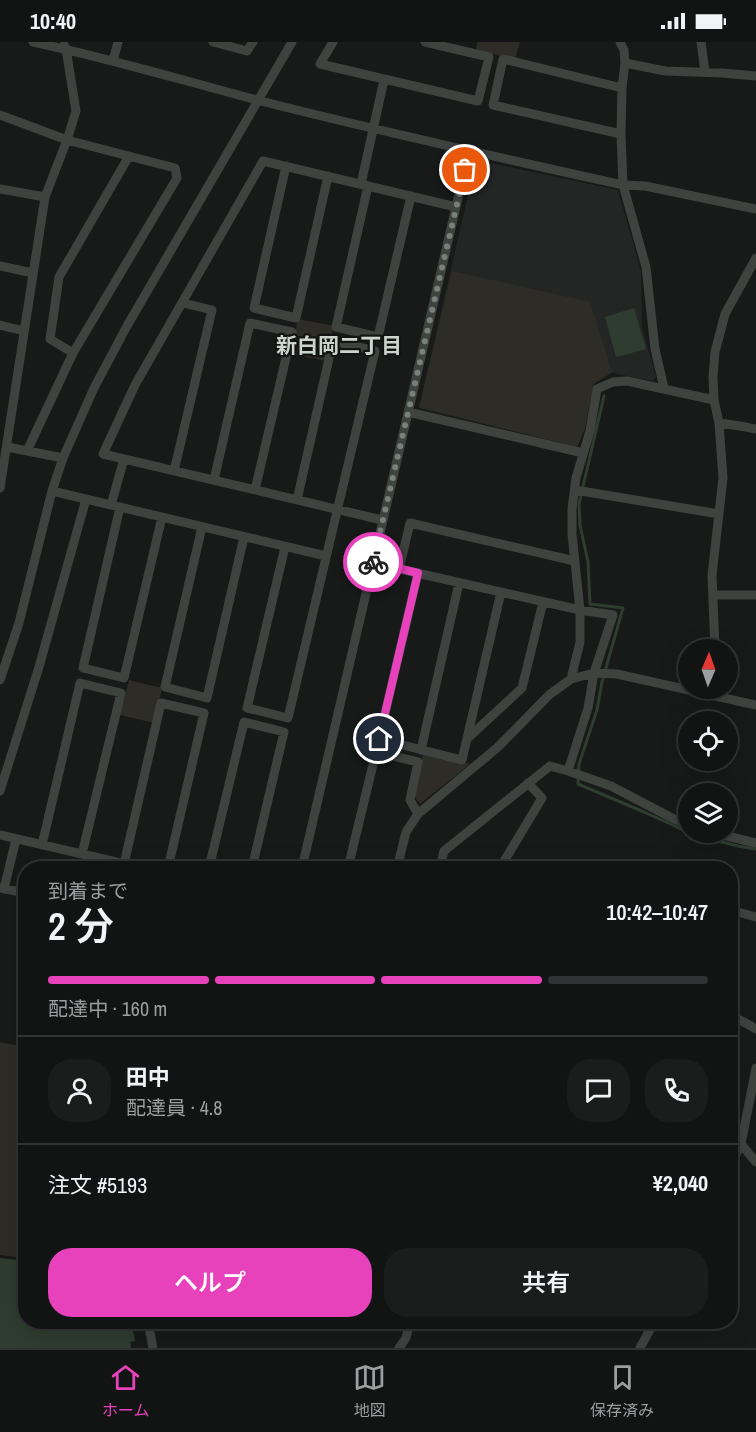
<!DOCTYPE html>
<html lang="ja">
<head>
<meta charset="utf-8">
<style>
	:root { --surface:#121313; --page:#1b1c1c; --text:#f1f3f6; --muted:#9c9ea0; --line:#313233; --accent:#e742bb }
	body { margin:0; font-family:"Archivo Narrow","Noto Sans JP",sans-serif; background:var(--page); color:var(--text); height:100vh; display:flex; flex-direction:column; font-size:22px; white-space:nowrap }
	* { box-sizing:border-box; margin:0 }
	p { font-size:20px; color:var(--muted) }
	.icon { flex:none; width:33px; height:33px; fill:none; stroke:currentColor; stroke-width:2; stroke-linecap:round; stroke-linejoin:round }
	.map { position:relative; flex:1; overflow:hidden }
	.panel { position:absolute; left:18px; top:819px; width:720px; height:468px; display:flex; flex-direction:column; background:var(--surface); border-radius:24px; box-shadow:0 6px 24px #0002,0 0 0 2px var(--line) }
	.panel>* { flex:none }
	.needle { width:39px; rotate:2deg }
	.controls { position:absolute; left:678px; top:597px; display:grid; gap:12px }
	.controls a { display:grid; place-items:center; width:60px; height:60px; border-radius:50%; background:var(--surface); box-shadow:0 6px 24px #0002,0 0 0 2px var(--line); font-size:30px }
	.pin { position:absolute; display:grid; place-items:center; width:51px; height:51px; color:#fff; margin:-26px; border:3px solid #fff; border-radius:50%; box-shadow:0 2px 6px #0007 }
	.courier { position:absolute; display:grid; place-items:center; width:60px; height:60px; margin:-30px; border:4px solid #e742bb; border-radius:50%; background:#fff; color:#222; box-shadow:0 2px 8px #0007 }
	.overview em { font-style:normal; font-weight:600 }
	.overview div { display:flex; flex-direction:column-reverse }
	.overview { display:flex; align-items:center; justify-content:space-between; height:102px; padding:0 30px }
	h1 { font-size:39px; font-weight:600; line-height:45px }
	.bar { display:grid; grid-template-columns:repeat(4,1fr); gap:9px 6px; align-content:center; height:72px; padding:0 30px }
	.bar i { height:8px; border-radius:4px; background:var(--line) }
	.bar .current { background:var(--accent) }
	.bar p { grid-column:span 4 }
	.line { display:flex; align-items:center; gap:15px; padding:0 30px; border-top:2px solid var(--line) }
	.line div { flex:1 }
	.round { display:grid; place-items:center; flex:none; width:63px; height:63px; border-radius:24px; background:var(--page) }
	.primary-button { display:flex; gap:12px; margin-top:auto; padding:12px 30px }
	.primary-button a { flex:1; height:69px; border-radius:24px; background:var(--accent); color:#fff; font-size:24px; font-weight:600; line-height:69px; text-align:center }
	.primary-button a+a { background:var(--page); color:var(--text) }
	.status { display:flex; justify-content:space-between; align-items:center; height:42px; padding:0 30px; background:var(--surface); direction:ltr }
	.status svg { height:16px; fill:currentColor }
	.tab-bar { display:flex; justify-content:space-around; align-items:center; height:84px; border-top:2px solid var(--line); background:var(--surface); font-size:16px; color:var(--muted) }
	.tab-bar a { display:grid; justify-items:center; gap:3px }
	.tab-bar .current { color:var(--accent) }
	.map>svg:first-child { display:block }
</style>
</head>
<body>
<div class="status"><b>10:40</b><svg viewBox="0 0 49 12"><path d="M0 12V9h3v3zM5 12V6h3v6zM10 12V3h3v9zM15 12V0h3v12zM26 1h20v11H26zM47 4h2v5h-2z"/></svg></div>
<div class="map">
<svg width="756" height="1306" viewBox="0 0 756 1306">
	<rect width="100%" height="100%" fill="#181919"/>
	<path fill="#242625" d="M476,118l142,30 23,81 1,55 14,51 -3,4 -41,-8 -18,11 -9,44 -8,19 -158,-39z"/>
	<path fill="#2e2c26" d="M477,0h43l-5,17 -39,-9z
		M452,229l138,31 22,70 -19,12 -8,44 -8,19 -158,-40z
		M298,277l36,7 -8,35 -35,-7z
		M129,638l33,8 -8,35 -34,-8z
		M423,712l47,10 -50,40 -6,-8z
		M0,1000l25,5v211l-25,-3z"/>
	<path fill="#2e3d2f" d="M634,266l12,41 -30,8 -11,-40z
		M0,1216l25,3 1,61h98l1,5 7,-1 3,15 -5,1 1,6h-131z"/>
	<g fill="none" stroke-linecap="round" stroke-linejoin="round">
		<path stroke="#2e3d2f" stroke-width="3" d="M604,354l-25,108 1,21 8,37 2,42 33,4 -21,74 -5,28 -18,54 -1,20 66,28 44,20
			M689,790l5,3 44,11 18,3"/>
		<path stroke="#3e4340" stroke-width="9" d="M33,0c75,16 149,38 224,58 121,31 244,58 366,85l22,1 111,23
			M213,0l34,9 6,-9
			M333,0l-13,22 158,37 11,-44 -64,-15
			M620,0l4,8 1,13 -3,25 -1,46 2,51 23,82 9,82 9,39
			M701,0l4,30
			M113,19l5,-19
			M625,21l40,8 57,2 34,3
			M0,73l67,25 108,28 2,10 -104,175
			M621,92l-128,-29 10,-46 119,29
			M286,124l-32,142 42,10 32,-142
			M361,142l23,-104
			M368,144l-32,141 42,10 33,-141
			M0,147l45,8
			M0,224l33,7
			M0,283l24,6
			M408,370l175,41
			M719,381l21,3 16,3
			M7,405l56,11
			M27,409l46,-98 -23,-14 9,-62 70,-121
			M174,429l38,-161 -29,-7
			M214,438l36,-157 42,9 -37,158
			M0,446l45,-291 22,-57 9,-29 -10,-62 -2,-4
			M575,448l144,24
			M52,449l274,65
			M111,463l13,-46
			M120,465l-37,161 41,10 38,-161
			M382,478l-279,-66 32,-69 128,-224 193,46
			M202,485l-37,160 42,11 37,-161
			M285,505l-38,161 41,10 87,-367 -42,-10 -36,159
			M373,521l207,47 33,5 -19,58 -6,35 -20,63 -18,-5 -106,85 -4,17
			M399,527l11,-46 165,38
			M418,531l-39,166 83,21 39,-168
			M713,553h43
			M715,608l-3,-75 11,-97 -4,-55 -5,-23 -1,-23 2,-25 10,-38 31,-56
			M571,637l9,-37v-32l-8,-76v-25l4,-31 14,-47 7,-42 16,-7 14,-1 87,19
			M0,638l19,-57 33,-132 11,-33 31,-70 33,-62 165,-284
			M468,696l54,-50 21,-86
			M421,708l38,-167
			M568,729l43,15 63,33 14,5
			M0,749l39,-124 47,-168
			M710,790l46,11
			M0,793l142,33
			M42,803l38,-162 41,10 -39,161
			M124,822l37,-161 43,10 -36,155
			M441,823l16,3
			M209,826l35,-146 40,10 -32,136
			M302,826l167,-717
			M348,826l28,-116 42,10 -8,38 8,14
			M397,826l9,-36 12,-18 80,-67 51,-52 22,-16 23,-6 23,1 139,31
			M500,826l42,-70 -14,-15
			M0,846l26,5
			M4,847l12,-50
			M730,868l26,7
			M730,974l14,6 12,7
			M741,1102l15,18
			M730,1124l11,-22 15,-76
			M148,1280l5,26
			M399,1306l7,-10 4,-16
			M640,1306l14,-26"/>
	</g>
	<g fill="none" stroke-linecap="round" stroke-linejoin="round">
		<path stroke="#78807a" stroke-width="6" stroke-dasharray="0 10.8" d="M373,520l92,-392"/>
		<path stroke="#e742bb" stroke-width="8" d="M373,520l45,11 -39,166"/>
	</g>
	<g text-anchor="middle" stroke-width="4.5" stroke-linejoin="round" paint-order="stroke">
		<g font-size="21" font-weight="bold" fill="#cbd5ce" stroke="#131414">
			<text x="339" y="311">新白岡二丁目</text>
		</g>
	</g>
</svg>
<div class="controls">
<a><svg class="needle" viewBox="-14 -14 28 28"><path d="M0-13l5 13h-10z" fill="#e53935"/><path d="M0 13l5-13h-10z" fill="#9c9ea0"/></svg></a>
<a><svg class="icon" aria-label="locate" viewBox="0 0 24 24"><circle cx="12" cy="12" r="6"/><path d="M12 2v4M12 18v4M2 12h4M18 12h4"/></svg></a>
<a><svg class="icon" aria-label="layers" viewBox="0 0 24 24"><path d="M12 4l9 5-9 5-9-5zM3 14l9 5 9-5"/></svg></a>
</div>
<div class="pin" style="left:465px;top:128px;background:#ea580c"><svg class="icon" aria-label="bag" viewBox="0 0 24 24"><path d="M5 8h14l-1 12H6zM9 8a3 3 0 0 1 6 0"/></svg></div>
<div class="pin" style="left:379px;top:697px;background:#1f2937"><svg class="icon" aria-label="home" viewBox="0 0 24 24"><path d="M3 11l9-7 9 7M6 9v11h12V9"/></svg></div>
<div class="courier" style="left:373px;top:520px"><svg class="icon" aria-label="bike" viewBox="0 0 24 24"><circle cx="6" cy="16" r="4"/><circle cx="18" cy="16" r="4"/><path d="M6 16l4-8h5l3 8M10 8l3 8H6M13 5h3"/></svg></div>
<section class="panel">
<div class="overview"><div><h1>2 分</h1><p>到着まで</p></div><em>10:42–10:47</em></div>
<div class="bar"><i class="current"></i><i class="current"></i><i class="current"></i><i></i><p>配達中 · 160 m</p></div>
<div class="line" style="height:108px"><a class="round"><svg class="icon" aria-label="person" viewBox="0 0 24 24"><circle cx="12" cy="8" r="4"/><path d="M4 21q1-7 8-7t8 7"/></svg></a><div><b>田中</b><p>配達員 · 4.8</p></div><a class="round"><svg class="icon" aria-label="chat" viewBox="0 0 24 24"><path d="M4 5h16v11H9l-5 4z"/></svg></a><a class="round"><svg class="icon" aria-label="phone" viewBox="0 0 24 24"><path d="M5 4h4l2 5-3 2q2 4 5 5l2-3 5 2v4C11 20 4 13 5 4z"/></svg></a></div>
<div class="line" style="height:78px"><div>注文 #5193</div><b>¥2,040</b></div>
<div class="primary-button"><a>ヘルプ</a><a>共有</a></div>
</section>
</div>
<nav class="tab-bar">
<a class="current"><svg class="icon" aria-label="home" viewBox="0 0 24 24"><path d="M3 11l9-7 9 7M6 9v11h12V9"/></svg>ホーム</a>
<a><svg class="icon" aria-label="map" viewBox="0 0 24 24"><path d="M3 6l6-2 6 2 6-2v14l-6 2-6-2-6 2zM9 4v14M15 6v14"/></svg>地図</a>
<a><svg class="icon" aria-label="saved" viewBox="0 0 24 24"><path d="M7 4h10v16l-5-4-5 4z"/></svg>保存済み</a>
</nav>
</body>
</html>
